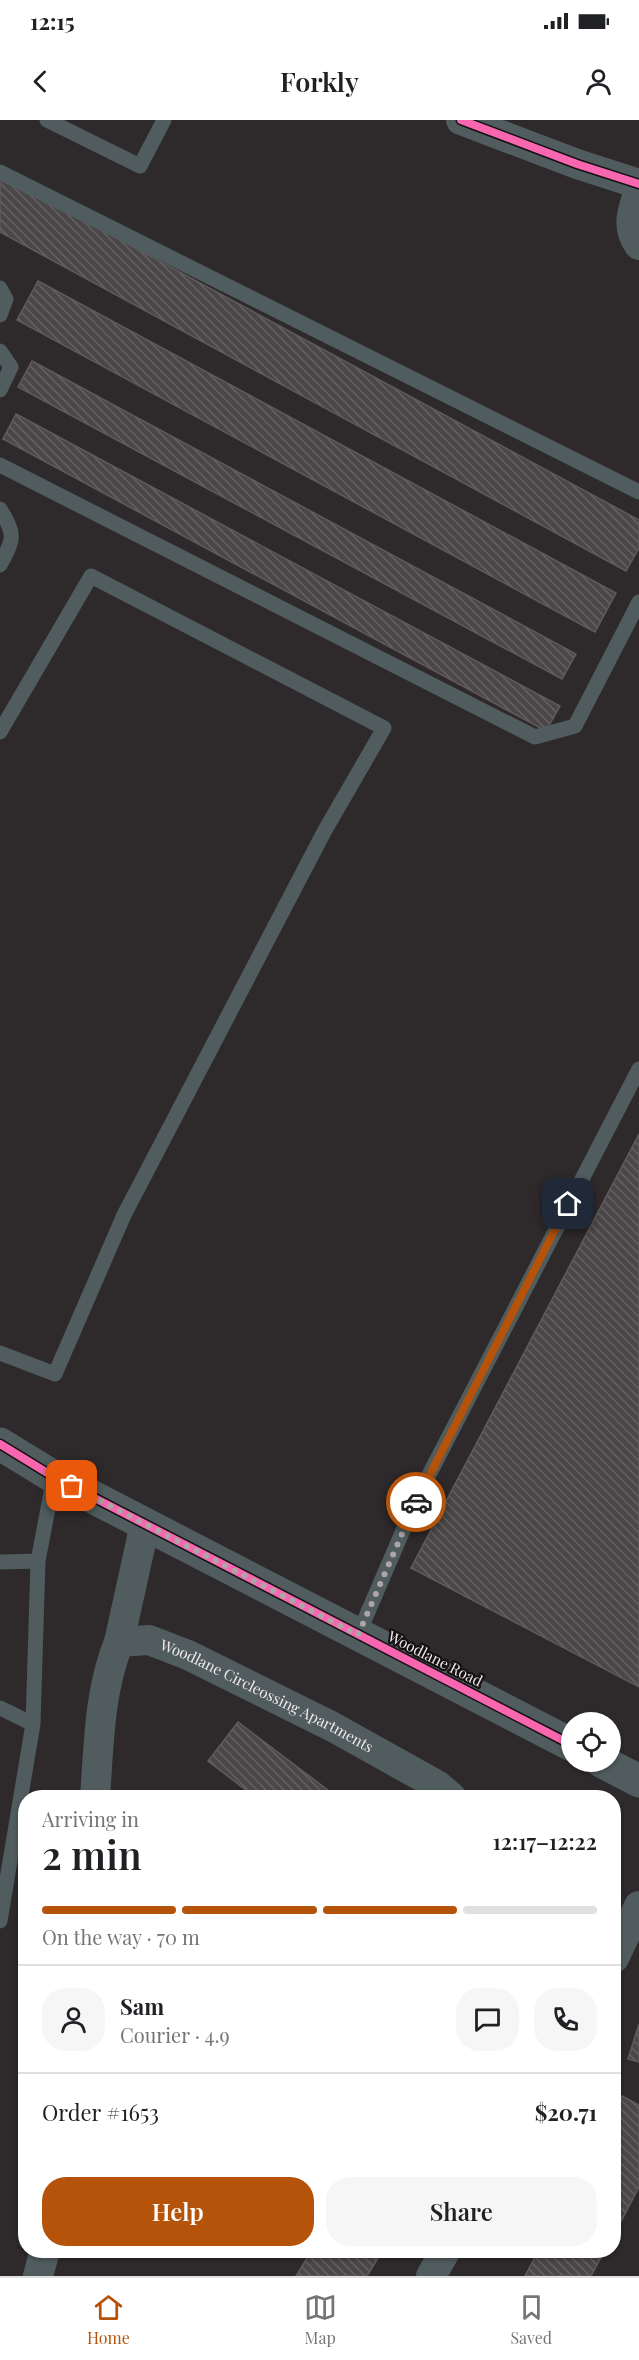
<!DOCTYPE html>
<html lang="en">
<head>
<meta charset="utf-8">
<style>
	:root { --surface:#fff; --page:#f6f6f6; --text:#202124; --muted:#757577; --line:#e0e0e0; --accent:#b45309 }
	body { margin:0; font-family:"Playfair Display",serif; background:var(--page); color:var(--text); height:100vh; display:flex; flex-direction:column; font-size:22px; white-space:nowrap }
	* { box-sizing:border-box; margin:0 }
	p { font-size:20px; color:var(--muted) }
	.icon { flex:none; width:33px; height:33px; fill:none; stroke:currentColor; stroke-width:2; stroke-linecap:round; stroke-linejoin:round }
	.map { position:relative; flex:1; overflow:hidden }
	.details { position:absolute; left:18px; top:1670px; width:603px; height:468px; display:flex; flex-direction:column; background:var(--surface); border-radius:24px; box-shadow:0 2px 4px #0004 }
	.details>* { flex:none }
	.fabs { position:absolute; left:561px; top:1592px; display:grid; gap:12px }
	.fabs a { display:grid; place-items:center; width:60px; height:60px; border-radius:50%; background:var(--surface); box-shadow:0 2px 4px #0004; font-size:30px }
	.pin { position:absolute; display:grid; place-items:center; width:51px; height:51px; color:#fff; margin:-26px; border-radius:12px; box-shadow:0 3px 9px #0006 }
	.courier { position:absolute; display:grid; place-items:center; width:60px; height:60px; margin:-30px; border:4px solid #b45309; border-radius:50%; background:#fff; color:#222; box-shadow:0 2px 8px #0007 }
	.headline em { font-style:normal; font-weight:600 }
	.headline div { display:flex; flex-direction:column-reverse }
	.headline { display:flex; align-items:center; justify-content:space-between; height:102px; padding:0 24px }
	h1 { font-size:39px; font-weight:600; line-height:45px }
	.bar { display:grid; grid-template-columns:repeat(4,1fr); gap:9px 6px; align-content:center; height:72px; padding:0 24px }
	.bar i { height:8px; border-radius:4px; background:var(--line) }
	.bar .selected { background:var(--accent) }
	.bar p { grid-column:span 4 }
	.line { display:flex; align-items:center; gap:15px; padding:0 24px; border-top:2px solid var(--line) }
	.line div { flex:1 }
	.round { display:grid; place-items:center; flex:none; width:63px; height:63px; border-radius:24px; background:var(--page) }
	.cta { display:flex; gap:12px; margin-top:auto; padding:12px 24px }
	.cta a { flex:1; height:69px; border-radius:24px; background:var(--accent); color:#fff; font-size:24px; font-weight:600; line-height:69px; text-align:center }
	.cta a+a { background:var(--page); color:var(--text) }
	.status { display:flex; justify-content:space-between; align-items:center; height:42px; padding:0 30px; background:var(--surface); direction:ltr }
	.status svg { height:16px; fill:currentColor }
	header { display:flex; justify-content:space-between; align-items:center; height:78px; padding:0 24px; background:var(--surface); font-size:27px; font-weight:600 }
	.dock { display:flex; justify-content:space-around; align-items:center; height:84px; border-top:2px solid var(--line); background:var(--surface); font-size:16px; color:var(--muted) }
	.dock a { display:grid; justify-items:center; gap:3px }
	.dock .selected { color:var(--accent) }
	.map>svg:first-child { display:block }
</style>
</head>
<body>
<div class="status"><b>12:15</b><svg viewBox="0 0 49 12"><path d="M0 12V9h3v3zM5 12V6h3v6zM10 12V3h3v9zM15 12V0h3v12zM26 1h20v11H26zM47 4h2v5h-2z"/></svg></div>
<header><svg class="icon" aria-label="back" viewBox="0 0 24 24"><path d="M15 5l-7 7 7 7"/></svg>Forkly<svg class="icon" aria-label="person" viewBox="0 0 24 24"><circle cx="12" cy="8" r="4"/><path d="M4 21q1-7 8-7t8 7"/></svg></header>
<div class="map">
<svg width="639" height="2156" viewBox="0 0 639 2156">
	<defs>
		<pattern id="building-back-hatch" width="6" height="6" patternUnits="userSpaceOnUse" patternTransform="scale(1.5)"><rect width="6" height="6" fill="#4b4748"/><path d="M-1 5l2 2M0 0l6 6M5-1l2 2" fill="none" stroke="#656263"/></pattern>
	</defs>
	<rect width="100%" height="100%" fill="#2e292b"/>
	<path fill="url(#building-back-hatch)" stroke="#5f5b5c" stroke-width="1.5" d="M0,55l639,345v28l-13,23 -626,-339z
		M38,161l578,312 -21,39 -578,-312z
		M32,241l544,293 -14,25 -544,-292z
		M16,294l544,292 -14,25 -543,-292z
		M639,1014v553l-228,-119z
		M238,1602l99,75h-82l-47,-36z
		M639,1904v38l-11,-3z
		M622,1976l17,9v82l-25,48v-124z
		M312,2130h71l-16,26h-71z
		M539,2130h66l-14,26h-66z"/>
	<g fill="none" stroke-linecap="round" stroke-linejoin="round">
		<path stroke="#505c5e" stroke-width="15" d="M47,0l93,46 24,-46
			M0,52l639,320
			M0,168l6,11 -6,16
			M0,231l11,16 -11,23
			M0,345l535,272 40,-11 64,-124
			M0,389c16,26 14,30 0,56
			M0,612l91,-156 293,152 -60,104 -200,383 -69,159 -55,-21
			M0,1442l38,-1
			M358,1515l59,-137 222,-429
			M0,1588l33,16
			M0,1801l33,-197 5,-163 16,-84"/>
		<g stroke="#505c5e" stroke-width="30">
			<path d="M461,0l116,44 62,20"/>
			<path d="M639,71c-7,20 -13,36 0,54"/>
			<path d="M119,1522l26,-118"/>
			<path id="s1" d="M95,1677c4,-53 4,-106 24,-155l30,-2 39,15 145,72 104,58 14,12"/>
			<path d="M614,1838l25,-52"/>
			<path d="M38,2156l7,-26"/>
			<path d="M431,2156l15,-26"/>
		</g>
		<path stroke="#505c5e" stroke-width="33" d="M0,1324l54,33 518,268
			M601,1641l38,20"/>
		<g stroke="#151112" stroke-width="11">
			<path id="cycleway" d="M461,0l116,44 62,20
				M0,1324l54,33 518,268"/>
		</g>
		<use href="#cycleway" stroke="#f766af" stroke-width="8"/>
	</g>
	<g fill="none" stroke-linecap="round" stroke-linejoin="round">
		<path stroke="#aca6a8" stroke-width="6" stroke-dasharray="0 10.8" d="M72,1366l286,149 58,-133"/>
		<path stroke="#b45309" stroke-width="8" d="M416,1382l152,-298"/>
	</g>
	<g text-anchor="middle" stroke-width="4.5" stroke-linejoin="round" paint-order="stroke">
		<g font-size="15" fill="#f0eaeb" stroke="#151112">
			<text transform="translate(435 1539) rotate(27)" y="5">Woodlane Road</text>
			<text dy="5" stroke="none"><textPath href="#s1" startOffset="318">Woodlane Circleossing Apartments</textPath></text>
		</g>
	</g>
</svg>
<div class="fabs">
<a><svg class="icon" aria-label="locate" viewBox="0 0 24 24"><circle cx="12" cy="12" r="6"/><path d="M12 2v4M12 18v4M2 12h4M18 12h4"/></svg></a>
</div>
<div class="pin" style="left:72px;top:1366px;background:#ea580c"><svg class="icon" aria-label="bag" viewBox="0 0 24 24"><path d="M5 8h14l-1 12H6zM9 8a3 3 0 0 1 6 0"/></svg></div>
<div class="pin" style="left:568px;top:1084px;background:#1f2937"><svg class="icon" aria-label="home" viewBox="0 0 24 24"><path d="M3 11l9-7 9 7M6 9v11h12V9"/></svg></div>
<div class="courier" style="left:416px;top:1382px"><svg class="icon" aria-label="car" viewBox="0 0 24 24"><path d="M5 17H2v-5l4-1 3-4h7l3 4 3 1v5h-3M9 17h6M6 11h13"/><circle cx="7" cy="17" r="2"/><circle cx="17" cy="17" r="2"/></svg></div>
<section class="details">
<div class="headline"><div><h1>2 min</h1><p>Arriving in</p></div><em>12:17–12:22</em></div>
<div class="bar"><i class="selected"></i><i class="selected"></i><i class="selected"></i><i></i><p>On the way · 70 m</p></div>
<div class="line" style="height:108px"><a class="round"><svg class="icon" aria-label="person" viewBox="0 0 24 24"><circle cx="12" cy="8" r="4"/><path d="M4 21q1-7 8-7t8 7"/></svg></a><div><b>Sam</b><p>Courier · 4.9</p></div><a class="round"><svg class="icon" aria-label="chat" viewBox="0 0 24 24"><path d="M4 5h16v11H9l-5 4z"/></svg></a><a class="round"><svg class="icon" aria-label="phone" viewBox="0 0 24 24"><path d="M5 4h4l2 5-3 2q2 4 5 5l2-3 5 2v4C11 20 4 13 5 4z"/></svg></a></div>
<div class="line" style="height:78px"><div>Order #1653</div><b>$20.71</b></div>
<div class="cta"><a>Help</a><a>Share</a></div>
</section>
</div>
<nav class="dock">
<a class="selected"><svg class="icon" aria-label="home" viewBox="0 0 24 24"><path d="M3 11l9-7 9 7M6 9v11h12V9"/></svg>Home</a>
<a><svg class="icon" aria-label="map" viewBox="0 0 24 24"><path d="M3 6l6-2 6 2 6-2v14l-6 2-6-2-6 2zM9 4v14M15 6v14"/></svg>Map</a>
<a><svg class="icon" aria-label="saved" viewBox="0 0 24 24"><path d="M7 4h10v16l-5-4-5 4z"/></svg>Saved</a>
</nav>
</body>
</html>
